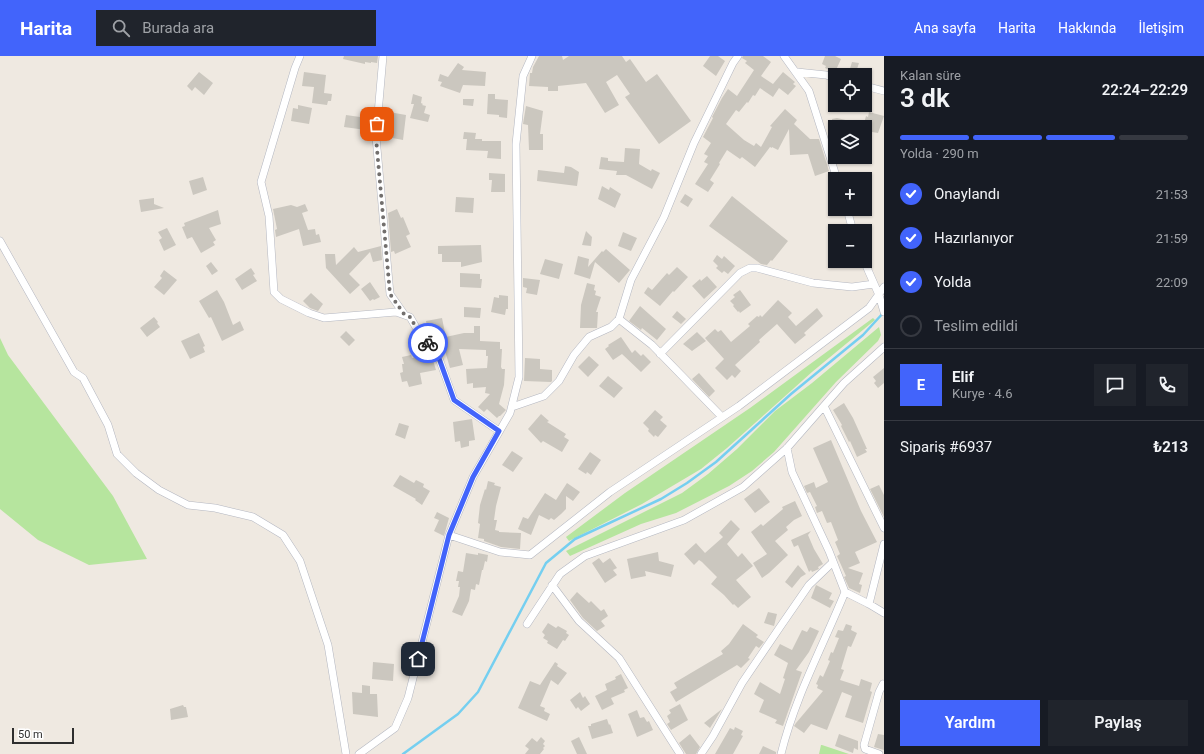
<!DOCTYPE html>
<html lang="tr">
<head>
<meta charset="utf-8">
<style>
	:root { --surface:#171b24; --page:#20242c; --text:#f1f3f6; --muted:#9ea1a6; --line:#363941; --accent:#4264fb }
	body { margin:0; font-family:Roboto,sans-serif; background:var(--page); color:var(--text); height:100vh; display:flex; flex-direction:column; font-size:15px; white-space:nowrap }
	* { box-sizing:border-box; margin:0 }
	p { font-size:13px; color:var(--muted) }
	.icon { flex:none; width:22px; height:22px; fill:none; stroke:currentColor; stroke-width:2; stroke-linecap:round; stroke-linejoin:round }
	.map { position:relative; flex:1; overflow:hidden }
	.side { display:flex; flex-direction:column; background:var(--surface); width:320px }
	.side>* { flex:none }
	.buttons { position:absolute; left:828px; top:12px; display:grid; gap:8px }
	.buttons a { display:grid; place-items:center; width:44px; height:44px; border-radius:0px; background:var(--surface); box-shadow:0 1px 3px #0004; font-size:20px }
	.scale { position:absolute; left:12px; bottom:10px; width:62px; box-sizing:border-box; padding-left:4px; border:2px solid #2e2e2e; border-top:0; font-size:11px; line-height:14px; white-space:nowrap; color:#2e2e2e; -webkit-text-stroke:3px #fff; paint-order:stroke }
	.pin { position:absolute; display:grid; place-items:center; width:34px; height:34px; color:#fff; margin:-17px; border-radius:8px; box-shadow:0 2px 6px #0006 }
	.courier { position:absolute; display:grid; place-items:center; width:40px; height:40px; margin:-20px; border:3px solid #4264fb; border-radius:50%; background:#fff; color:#222; box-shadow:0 1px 5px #0007 }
	.overview em { font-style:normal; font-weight:600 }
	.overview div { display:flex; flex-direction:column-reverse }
	.overview { display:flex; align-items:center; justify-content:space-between; height:68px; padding:0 16px }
	h1 { font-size:26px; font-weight:600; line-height:30px }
	.bar { display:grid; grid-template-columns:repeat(4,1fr); gap:6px 4px; align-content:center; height:48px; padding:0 16px }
	.bar i { height:5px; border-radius:3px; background:var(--line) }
	.bar .on { background:var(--accent) }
	.bar p { grid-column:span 4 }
	.line { display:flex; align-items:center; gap:10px; padding:0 16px; border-top:1px solid var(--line) }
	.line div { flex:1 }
	.round { display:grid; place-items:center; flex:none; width:42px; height:42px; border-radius:0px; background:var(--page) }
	ol { padding:0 16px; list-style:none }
	li { display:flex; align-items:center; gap:12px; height:44px }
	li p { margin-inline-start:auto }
	li .icon { padding:4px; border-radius:50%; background:var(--accent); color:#fff; stroke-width:4 }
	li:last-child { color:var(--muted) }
	li i { width:22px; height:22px; border:2px solid var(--line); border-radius:50% }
	.button { display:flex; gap:8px; margin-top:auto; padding:8px 16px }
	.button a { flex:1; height:46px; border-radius:0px; background:var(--accent); color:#fff; font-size:16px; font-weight:600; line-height:46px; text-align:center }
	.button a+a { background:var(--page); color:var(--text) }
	header { display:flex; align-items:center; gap:24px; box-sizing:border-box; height:56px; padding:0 20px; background:var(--accent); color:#fff }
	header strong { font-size:19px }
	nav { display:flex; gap:22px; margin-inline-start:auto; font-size:14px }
	.search { width:280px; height:36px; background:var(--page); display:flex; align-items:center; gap:10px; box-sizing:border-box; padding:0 14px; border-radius:0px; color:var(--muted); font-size:15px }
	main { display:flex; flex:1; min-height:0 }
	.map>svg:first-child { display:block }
</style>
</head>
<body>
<header>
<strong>Harita</strong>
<div class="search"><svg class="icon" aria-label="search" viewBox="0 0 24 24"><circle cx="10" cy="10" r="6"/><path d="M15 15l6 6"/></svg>Burada ara</div>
<nav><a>Ana sayfa</a><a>Harita</a><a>Hakkında</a><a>İletişim</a></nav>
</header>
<main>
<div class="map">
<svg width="884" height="698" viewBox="0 0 884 698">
	<rect width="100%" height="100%" fill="#efe9e1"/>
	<path fill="#b6e59e" d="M873,262l2,2 -63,52 -85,76 -26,21 -59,35 -73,37 -3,-4 59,-44 125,-85z
		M879,271l2,8 -3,6 -42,41 -62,70 -22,19 -23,15 -53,27 -35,11 -71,32 -4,-5 116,-58 26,-19 29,-25 38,-38 37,-28z
		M0,282l8,17 105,141 34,63 -58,6 -51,-25 -38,-31z
		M821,689h1l27,9h-30z"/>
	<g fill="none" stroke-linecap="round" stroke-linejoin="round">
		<path stroke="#75cff0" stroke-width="2.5" d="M403,698l55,-40 20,-22 68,-129 29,-24 86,-40 26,-16 29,-21 75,-68 72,-59 21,-23"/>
	</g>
	<path fill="#cbc7bf" d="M344,0h34l-1,7 -6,-1v1l-6,-1v2l-22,-5z
		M539,0h23l1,4 6,-4h53l4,6 4,-3 16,23 11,-8 34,47 -32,23 -34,-47 5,-3 -13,-19 -11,7 13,23 -14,8 -19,-30 -28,3v5h-10v-4l-19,-1 1,-13h2l1,-6z
		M710,0h8l7,5 -9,15 -13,-10z
		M743,0h20l8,6 -10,14 12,8 10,-12 12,10 -2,2 3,2 -8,9 -9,-7 -6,9 -13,-9 -5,8 -2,-1 -5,8 -1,-1 -8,10 -3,-2 -10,14 18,16 10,6 2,-3 5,4 11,-20 -2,-1 15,-17 12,11 -3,4 16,15h9l10,32 -14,5 -7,-22 -18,1 -1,-26 -11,21 -6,-3v1l-2,-1 -15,20 -13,-10 -2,2 -13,-9 -8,13 1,1 -10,16 4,3 -6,9 -13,-8 13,-20 -4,-2 4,-6 -4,-2 7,-11 -8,-6 10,-19 -1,-1 10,-19 6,-9 9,7 17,-26 -9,-7 2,-2 -5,-3z
		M825,0h10l6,3 -5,11 -3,-1 -1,2 -7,-3 1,-2 -4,-2z
		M852,6l7,1 -4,12h-7z
		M458,7l6,4 -2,3 24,2 -1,14 -22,-1 -3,8 -20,-7 2,-4 -4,-1 2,-7 8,3z
		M199,16l14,11 -9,12 -9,-8 -3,4 -5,-5z
		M304,16l22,3 -2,18 8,1 -1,7h-3l-1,4 -15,-2 2,-16 -12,-1z
		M413,38l9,3 -1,6 2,1 -1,1 4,1 -2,7 6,2 -2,7 -18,-4 4,-14h-3z
		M488,38h7v5l13,1 -1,18 -8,-1v-2l-12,-1z
		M463,43h11l-1,7 -10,-1z
		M298,49l14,3 -3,16 -18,-3 2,-13 5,1z
		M526,50l17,5 -3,23h3v16h-14l-1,-25 -5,-1z
		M389,56l17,3 -3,25 -16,-3 3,-14 -3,-1z
		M869,56l15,4 -6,17 -6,-1 -4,20 -3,-1v-24h-2l3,-11 2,1z
		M346,59l21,3 -1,12 -22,-3z
		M837,62l26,6 -1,3h-29l-1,-8z
		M464,76l12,1 -1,6h7v2h19v18l-14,-1 1,-7 -22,-1 1,-11h-4z
		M625,92l15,1 -1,15 12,7 1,-2 8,4 -8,16 -26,-14h-10l1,-4 -18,-2 2,-12 7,1v3l16,1z
		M565,110l6,1 8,5 -2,14 -40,-5 1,-11 26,3z
		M489,117l16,1v18h-14l1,-12h-3z
		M203,121l4,13 -14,5 -4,-14z
		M602,130l7,4 1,-3 11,7 -6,14 -17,-9z
		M685,138l8,5 -5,8 -8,-5z
		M732,140l56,45 -16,20 -1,-1 -4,5 -6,-1 -52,-38z
		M456,141l18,1 -1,15 -18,-1z
		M154,142v6l10,4 -23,4 -2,-12z
		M305,148l3,7 -6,2 6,17 7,-1 1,6 3,-1 2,8 -18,4 -4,-17 -23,8 -1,-7 2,-1 -4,-20 18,-4 6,2z
		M397,153l4,9 2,-1 7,17 -4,2 5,11 -16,7 -1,-3 -3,1 -3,-39z
		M218,154l3,14 -12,4 7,12 -3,2 2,3 -14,8 -9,-16 -5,2 -5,-12 3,-1 -1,-3z
		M167,172l9,17 -12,6 -5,-11 3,-2 -4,-6z
		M586,175l6,6 -1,9 -9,-1z
		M623,176l14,6 -6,13 -13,-5z
		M481,189l1,17 -21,5v-5h-19v-8h-4v-8z
		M381,190l1,14 -9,2 -3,-10 -21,22 11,11 -10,9 -24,-26 -1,-14h10l1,11 18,-18 4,5z
		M606,193l24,21 -11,13 -24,-21 -5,17 -16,-5 4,-18 11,3 -1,8 14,-16 1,1z
		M717,199l5,4 2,-3 11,10 -7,8 -4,-3 -2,2 -6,-5 2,-2 -5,-5z
		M545,203l18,5 -4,15 -19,-5z
		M211,206l7,9 -6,4 -6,-9z
		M677,211l11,10 -14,15 -1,-1 -13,15 -16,-13 4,-6 4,3 15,-17 2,2z
		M251,212l4,6 -2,1 4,6 -15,9 -7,-11z
		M164,214l13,10 -13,15 -10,-8 8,-9 -2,-2z
		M460,217l20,1v5h2l-1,9 -21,-1z
		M707,220l10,11 -13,12 -12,-13 8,-7 1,2z
		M523,222l17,2 -3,15 -11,-2 1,-5 -4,-1z
		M370,226l10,15 -6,3 -1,-1 -3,2 -9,-12z
		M587,227l8,2 -1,5 2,1 -1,4 6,2 -5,15h2l-1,16h-17l1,-23z
		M217,234l7,12 9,23 7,-4 4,9 -22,11 -11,-24 -2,1 -10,-17z
		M740,234l11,15 -11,8 -1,-2 -1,1 -5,-6 1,-1 -4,-4 5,-4 -2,-2z
		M311,237l12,11 -5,7 -8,-3 -7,-7z
		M499,239l9,1v13h-2l-1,6 -14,-3 3,-15 5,1z
		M778,244l14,13 -4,4 8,9 21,-18 6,8 -19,17 2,2 -11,9 -18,-20 -18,16 1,2 -25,23 6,6 -6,7 -3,-3 -5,5 -12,-12 9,-9 -19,-21 10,-9 3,3 3,-2 10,12 19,-16 -2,-2 9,-8 2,1 1,-2 2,2z
		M640,250l26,23 -9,11 -15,-12 -1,2 -12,-9z
		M464,251l17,1 -1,10 -16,-1z
		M677,255l9,8 -5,5 -9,-7z
		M154,261l4,5 -1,1 3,4 -13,10 -7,-9z
		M442,262l3,15 -16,4 -3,-16z
		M474,270h6v15l20,1v7h2l-1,18 1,2h3l-1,16 -5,19 7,6 -6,6h-1l-2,2 -10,-9 -3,3 -6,-5 12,-13 -5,-1 1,-6 -13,1v-5l-6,1 -1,-15 21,-1 1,-12h-2v-6l-27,-1 4,16 -13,3 -5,-17 -4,-13 23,-5h10z
		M346,275l9,9 -6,6 -9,-9z
		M697,276l9,9 -14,10 -9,-7z
		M199,277l6,13 -2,1 2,5 -15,7 -9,-18z
		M621,281l11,16 3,-3 6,6 2,-2 8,8 -10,10 -19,-18 -9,6 -8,-11 4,-3 -1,-1z
		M431,298l5,16 -16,3 2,11 -13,3 -2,-6 -5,1 -2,-9 3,-1 -1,-8h2l-2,-7 9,-2 1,3z
		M589,300l10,9 -11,12 -10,-10z
		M525,302l15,1v10l12,1v11l-1,1 -27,-1z
		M884,312v15l-6,5 -4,-5 2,-2 -3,-4z
		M699,317l16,18 -6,6 -17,-18z
		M608,320l15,12 -9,10 -15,-12z
		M844,347l9,15 14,31h-2l2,3 -10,5 -7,-16 -1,1 -8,-16 1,-1 -9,-15z
		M655,354l8,7 -3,3 7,6 -9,11 -3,-2 -1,2 -6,-6 1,-2 -6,-6z
		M541,358l8,7 -2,1 19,12 -2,3 5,3 -7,12 -19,-11 -2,2 -13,-14z
		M472,363l3,21 -6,1v5l-8,2 -1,-7 -5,1 -2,-20z
		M399,367l10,3 -4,13 -10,-4z
		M831,384l30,71 16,31 -22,10 5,11 -12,5 15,5 -4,11 3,1 -2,8 -11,-5 -5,-11 2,-1 -9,-20 3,-2 -5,-12 3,-2 -7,-18 -4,1 -5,-12 -5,2 -2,-6 2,-1 -7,-14 -3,1 -3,-7 10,-4 2,6 12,-6 -15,-34z
		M512,395l11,7 -10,14 -11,-7z
		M590,396l11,8 -10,15 -4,-3 -1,2 -8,-5z
		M400,419l14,8 2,-3 8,4 -1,3 7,4 -8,14 -7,-5 1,-1 -23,-13z
		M488,425l7,2 -1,2 7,2 -5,19 -2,14h3l-2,10 4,1v1l22,1 -1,16 -19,-2 -17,-6v-2l-6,-1 2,-14 -2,-1 2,-18 5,-16 1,1z
		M567,427l13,9 -7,9 -7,-5v13l-5,5 -7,6 -3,-2 -2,2 -10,-5 -8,20 -13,-6 5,-12 5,2 17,-26 11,7z
		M879,429l5,10v22l-14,-28z
		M759,432l11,14 -15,11 -11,-14z
		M795,445l7,15 -8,4 -8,7 2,3 -13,11 13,14 -19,18 -7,5 -9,-15 14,-9 -16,-22 10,-8 2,2 20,-17 -1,-2z
		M437,456l12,6 -5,18 -10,-5 5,-11 -5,-2z
		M731,464l9,9 -13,15 11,13 4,-4 11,13 -17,14 15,17 -13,11 -4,-4 -1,1 -9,-10 -13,-11 6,-7 -15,-15 -3,-2 -5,5 -10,-11 12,-11 9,10 18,-16 -4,-4z
		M811,475l-3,4 6,14 9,15 -5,3 1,2 -7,3 -1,-2 -2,2 -11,-27 -4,2 -3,-7z
		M658,496l1,9 15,4 -3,12 -26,-6 1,5 -15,3 -4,-20z
		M466,497l12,2v-2l10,2 -1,7 -2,-1 -2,9h-1l-3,15 -3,-1 -1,6 -4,-1 -2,12 -7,15 -10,-4 7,-16 1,-9h-2l1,-6h-3l2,-10 5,1z
		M599,502l4,5 7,-5 7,10 -4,2 4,5 -12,8 -13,-20z
		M798,509l8,9 -5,3 -9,11 -7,-6z
		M816,529l16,8 -3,6 5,2 -4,7 -19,-10z
		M577,536l12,11 2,-2 10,10 3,-2 4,7 -7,5 4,5 -8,5 -14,-13 -13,-18z
		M768,556l9,2 -3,12 -10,-3z
		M548,567l8,5 2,-2 9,5 -1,2 3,2 -4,6 -2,-1 -6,9 -10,-6 1,-2 -5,-3 2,-3 -3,-3z
		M743,568l15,11 -2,2 8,5 -5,6 -3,-2 -8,12 2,1 -9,9 -4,-3 -61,37 -6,-10 7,-4 -3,-5 49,-29 -2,-3 8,-7z
		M846,568l6,2 -1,4 6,3 -6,14 -3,-1 -7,23 3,1 -4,10 19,6 2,-7 11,4 -2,8 2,1 -9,31 -18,-6 7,-21 -10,-4 -15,38 -16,-6 -7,9 -10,-7 2,-3 27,-32 -6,-3 1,-3 -2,-1 4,-9 3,2 7,-16 -2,-1 3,-8 2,1 6,-15 -4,-1 3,-7 5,1z
		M810,571l9,4 -10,21 -13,18 6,2 -19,54 -8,-3 2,-3 -18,-8 5,-12 -10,-6 6,-12 20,12 5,-15 -2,-1 5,-15 -14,-8 6,-11 12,6 10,-20 5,2z
		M373,606l21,2 -1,17 -21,-2z
		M555,606l3,2 -1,2 10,7 -9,12 -7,-5 -11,26 5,2 -1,3 6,3 -3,7 -29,-13 12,-27 10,4z
		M621,618l7,14 -4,2 1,2 -14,6 3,6 -12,6 -7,-14 12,-6 -2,-6 11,-5 -1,-2z
		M362,629l8,1v8h7l1,23 -25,-3 -1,-22 10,1z
		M580,636l3,6 2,-2 5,8 -9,7 -3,-4 -2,2 -6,-9z
		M680,648l8,16 -17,10 -4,-6 3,-2 -3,-6 4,-3 -2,-3z
		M183,649l1,2h2l2,10 -17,3 -1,-11z
		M722,653l-12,19 -6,-5z
		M637,654l3,8 4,-1 3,5 2,-1 4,9 -16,7 -9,-23z
		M607,663l2,6 1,-1 3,9 -21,6 -4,-13h3v-2z
		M735,671l8,4 -2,4 2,1 -10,18h-18l15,-26 4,2z
		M690,678l10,13 -4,7h-10l-7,-11z
		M839,678l19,7v9l-4,-2 -1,5 -18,-7z
		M878,678l6,1v15l-10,-3z
		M541,681l4,4 -2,3 2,2 -2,2 1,1 -4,5h-15l4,-5 -4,-3 7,-8 5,4z
		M579,681l8,17h-10l-6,-13z
		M763,690l13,6v2h-17z"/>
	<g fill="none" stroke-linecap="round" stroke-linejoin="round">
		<g stroke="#b4b7c1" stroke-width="8">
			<path id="street" d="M300,0l-5,12 -34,114 8,34 5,76 7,7 28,14 15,5 72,-6 14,5 11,19 15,14 18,50 45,31
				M383,0l-7,81 14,157 14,20
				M784,0l25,35 28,88
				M797,16l29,3 9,3
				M865,30l19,5
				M847,153l6,22
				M0,185l74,131 9,6 25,47 9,29 19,19 23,17 29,15 27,3 38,9 30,18 17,26 28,84 18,109
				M864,205l15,34 5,17
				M619,263l33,26 70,72
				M660,298l80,-81 10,-5h7l56,15 39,4 22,-3
				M824,350l60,122
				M512,351l32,-11 15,-15 15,-26 15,-18 22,-10 8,-8 12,-39 33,-63 30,-74 39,-80 5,-7
				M787,392l5,24 37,79 16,41 24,12 15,9
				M449,479l51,17 30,3 80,-63 129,-86 130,-98 15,-21
				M552,529l27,36 40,37 61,96
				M869,548l15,-60
				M527,568l33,-50 25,-18 99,-36 59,-33 44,-39 57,-65 40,-36
				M359,698l36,-26 13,-30 41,-163 24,-58 37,-64 9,-36 -3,-233 7,-68 9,-20
				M701,698l12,-18 29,-53 38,-56 29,-42 24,-23
				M781,698c14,-57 42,-108 64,-162
				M879,698l-14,-5 -1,-4 15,-53 4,-8 1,1"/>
		</g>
		<use href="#street" stroke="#fff" stroke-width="7"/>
	</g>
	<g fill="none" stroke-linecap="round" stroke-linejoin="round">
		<path stroke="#726f6d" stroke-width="4" stroke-dasharray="0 7.2" d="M377,68l-1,14 14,156 14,20 6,3 11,19 7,7"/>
		<path stroke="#4264fb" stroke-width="5" d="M418,603l31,-124 24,-58 26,-46 -45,-31 -18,-50 -8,-7"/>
	</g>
</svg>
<div class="buttons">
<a><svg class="icon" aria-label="locate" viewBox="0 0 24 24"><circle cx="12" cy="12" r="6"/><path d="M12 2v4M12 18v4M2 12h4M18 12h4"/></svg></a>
<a><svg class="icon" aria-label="layers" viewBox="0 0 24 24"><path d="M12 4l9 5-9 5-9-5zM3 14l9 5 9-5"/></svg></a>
<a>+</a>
<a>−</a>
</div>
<div class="scale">50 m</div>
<div class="pin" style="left:377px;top:68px;background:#ea580c"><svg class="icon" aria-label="bag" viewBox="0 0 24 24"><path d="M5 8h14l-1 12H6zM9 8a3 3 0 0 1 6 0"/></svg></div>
<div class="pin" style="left:418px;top:603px;background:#1f2937"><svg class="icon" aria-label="home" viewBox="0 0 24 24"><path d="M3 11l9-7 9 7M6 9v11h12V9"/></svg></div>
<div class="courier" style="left:428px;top:287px"><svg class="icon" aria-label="bike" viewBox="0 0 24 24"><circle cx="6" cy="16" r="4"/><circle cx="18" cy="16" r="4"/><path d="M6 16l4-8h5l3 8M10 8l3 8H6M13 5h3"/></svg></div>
</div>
<section class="side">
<div class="overview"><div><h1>3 dk</h1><p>Kalan süre</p></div><em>22:24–22:29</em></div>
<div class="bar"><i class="on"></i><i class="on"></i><i class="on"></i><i></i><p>Yolda · 290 m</p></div>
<ol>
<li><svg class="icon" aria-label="check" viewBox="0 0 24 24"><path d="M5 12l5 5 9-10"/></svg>Onaylandı<p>21:53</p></li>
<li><svg class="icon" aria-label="check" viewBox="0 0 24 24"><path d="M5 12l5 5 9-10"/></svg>Hazırlanıyor<p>21:59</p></li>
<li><svg class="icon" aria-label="check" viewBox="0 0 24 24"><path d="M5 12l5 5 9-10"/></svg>Yolda<p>22:09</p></li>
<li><i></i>Teslim edildi</li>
</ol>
<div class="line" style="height:72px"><b class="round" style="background:var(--accent);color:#fff">E</b><div><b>Elif</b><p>Kurye · 4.6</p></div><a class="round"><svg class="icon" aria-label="chat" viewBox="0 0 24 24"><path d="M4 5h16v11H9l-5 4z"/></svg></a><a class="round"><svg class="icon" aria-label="phone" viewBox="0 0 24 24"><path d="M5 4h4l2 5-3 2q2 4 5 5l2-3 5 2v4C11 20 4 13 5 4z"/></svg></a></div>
<div class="line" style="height:52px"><div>Sipariş #6937</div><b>₺213</b></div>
<div class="button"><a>Yardım</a><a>Paylaş</a></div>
</section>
</main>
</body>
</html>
